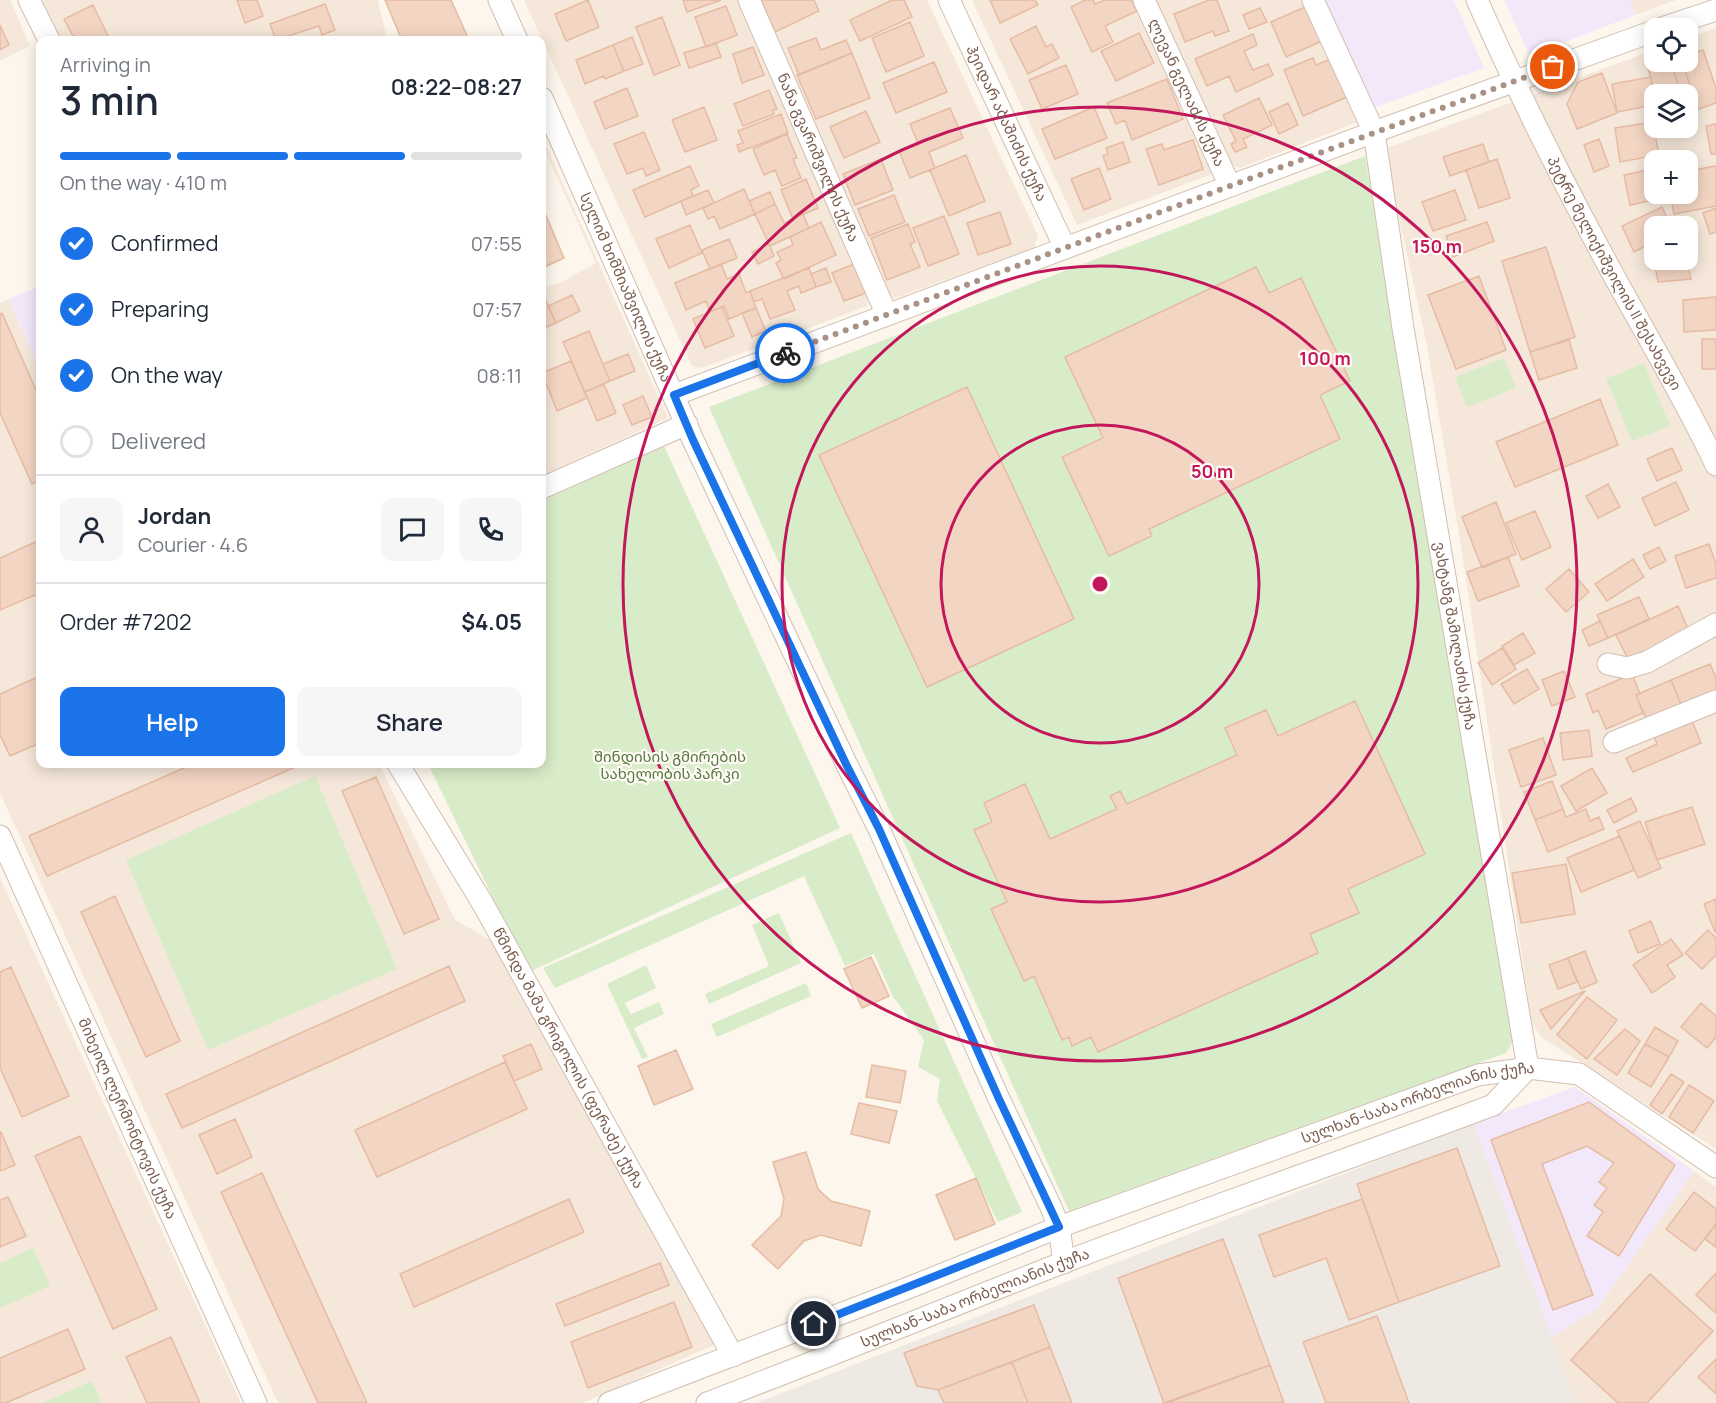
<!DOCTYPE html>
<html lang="en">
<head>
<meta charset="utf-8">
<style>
	:root { --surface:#fff; --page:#f6f6f7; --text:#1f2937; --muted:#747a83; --line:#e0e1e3; --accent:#1a73e8 }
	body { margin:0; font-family:Manrope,"Noto Sans Georgian",sans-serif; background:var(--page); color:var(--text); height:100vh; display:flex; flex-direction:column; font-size:22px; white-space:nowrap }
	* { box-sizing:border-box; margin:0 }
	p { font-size:20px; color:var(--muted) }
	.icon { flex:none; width:33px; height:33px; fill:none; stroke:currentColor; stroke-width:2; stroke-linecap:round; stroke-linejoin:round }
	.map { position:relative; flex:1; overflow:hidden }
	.drawer { position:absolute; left:36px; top:36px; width:510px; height:732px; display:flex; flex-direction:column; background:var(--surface); border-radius:12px; box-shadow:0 3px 15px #0003 }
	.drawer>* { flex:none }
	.tools { position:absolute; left:1644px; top:18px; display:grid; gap:12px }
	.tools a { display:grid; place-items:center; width:54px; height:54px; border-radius:12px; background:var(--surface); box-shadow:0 3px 15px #0003; font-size:30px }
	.pin { position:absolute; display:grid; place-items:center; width:51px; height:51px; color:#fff; margin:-26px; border:3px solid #fff; border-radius:50%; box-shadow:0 2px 6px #0007 }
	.courier { position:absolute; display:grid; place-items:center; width:60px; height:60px; margin:-30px; border:4px solid #1a73e8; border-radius:50%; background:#fff; color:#222; box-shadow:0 2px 8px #0007 }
	.summary em { font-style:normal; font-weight:600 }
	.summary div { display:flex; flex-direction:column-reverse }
	.summary { display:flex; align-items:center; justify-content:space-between; height:102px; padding:0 24px }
	h1 { font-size:39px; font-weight:600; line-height:45px }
	.bar { display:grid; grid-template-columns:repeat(4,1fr); gap:9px 6px; align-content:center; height:72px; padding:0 24px }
	.bar i { height:8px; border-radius:4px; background:var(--line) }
	.bar .selected { background:var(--accent) }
	.bar p { grid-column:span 4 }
	.line { display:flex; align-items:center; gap:15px; padding:0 24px; border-top:2px solid var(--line) }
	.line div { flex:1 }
	.round { display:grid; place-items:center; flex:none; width:63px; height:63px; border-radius:12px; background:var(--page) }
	ol { padding:0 24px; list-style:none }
	li { display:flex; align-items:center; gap:18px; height:66px }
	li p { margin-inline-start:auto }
	li .icon { padding:6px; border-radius:50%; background:var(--accent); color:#fff; stroke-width:4 }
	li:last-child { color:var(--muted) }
	li i { width:33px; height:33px; border:3px solid var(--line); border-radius:50% }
	.primary-button { display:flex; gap:12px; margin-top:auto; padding:12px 24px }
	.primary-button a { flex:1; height:69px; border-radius:12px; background:var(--accent); color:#fff; font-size:24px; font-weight:600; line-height:69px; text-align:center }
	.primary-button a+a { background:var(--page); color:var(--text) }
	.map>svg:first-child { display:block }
</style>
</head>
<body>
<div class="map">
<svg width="1716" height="1403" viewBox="0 0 1716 1403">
	<rect width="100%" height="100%" fill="#fdf6ec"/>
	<path fill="#f5e8da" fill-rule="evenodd" d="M0,0h10l20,46 -30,15z
		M38,0h340l9,40h-329z
		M524,0h219l129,296 -5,10 -165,62 -10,-2z
		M757,0h170l111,236 -4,12 -139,50 -10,-8z
		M972,0h163l80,173 -138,52z
		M1153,0h157l48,122 -118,46 -11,-4z
		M1630,0h46l-41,15z
		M1716,28v1121l-175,-112 -9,-14 -71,-477 -34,-200 -43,-197 270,-99v12h34v-24zM1654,94h34v34h-34zM1654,160h34v34h-34zM1654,226h34v34h-34z
		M542,137l126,281 -126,57v-188l16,-3 38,-21 -54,-119z
		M9,299l31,72v393h339l76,156 41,23 218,402 -131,58h-305l-278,-610v-490z
		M0,878l241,525h-241z
		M1694,1171l22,16v216h-140l-24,-66 46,-29z"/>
	<path fill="#efe9e4" d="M1474,1123l102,280h-820z"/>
	<path fill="#f3e8fa" d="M1321,0h133l30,68 -114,41z
		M1504,0h126l5,15 -105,41z
		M40,286v85l-31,-72z
		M1575,1087l119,84 -96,137 -46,29 -78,-214z"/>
	<path fill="#d8ecc9" d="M1365,156l150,883 -9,14 -437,158 -360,-804z
		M1504,358l12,30 -49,19 -12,-30z
		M1644,363l26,63 -38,15 -26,-62z
		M664,446l176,382 -311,144 -101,-208h114v-263z
		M315,776l82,193 -189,81 -82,-190z
		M851,833l171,379 -24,10 -61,-121 3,-22 -22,-12 6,-27 -32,-45 -18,-41 -29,12 -41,-90 -249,112 -12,-20z
		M779,913l22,50 -92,41 -4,-10 64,-28 -17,-41z
		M646,965l10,23 -31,15 6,11 28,-12 5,12 -30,14 14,29 -6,2 -35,-75z
		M806,983l5,13 -94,41 -6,-13z
		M33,1248l17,38 -50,22v-45z
		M92,1381l10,22h-60z"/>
	<path fill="#f3d5c3" stroke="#e6bba3" stroke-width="1.5" d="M237,0h20l6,16 -18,7z
		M385,0h66l18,40h-67z
		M588,0l11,27 -33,14 -11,-27z
		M683,0h38l-34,12z
		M761,0h53l5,11 -44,21z
		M892,0h12l8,17 -52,24 -10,-21z
		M990,0h45l3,5 -38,18z
		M1085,0h8l2,4 10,-4h26l6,11 -32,15 8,16 -21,10 -21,-45z
		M1209,0h8l12,31 -14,5 -2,-5 -28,11 -11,-28z
		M325,4l10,26 -13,5 -3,-9 -43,14 -6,-16z
		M93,5l17,35h-35l-11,-21z
		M726,6l11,29 -31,12 -11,-30z
		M1307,6l15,35 -36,16 -15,-35z
		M1260,8l7,14 -18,7 -6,-14z
		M662,17l18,48 -26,10 -18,-48z
		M910,22l14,34 -38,16 -14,-34z
		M0,25l9,20 -9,5z
		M1036,26l10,21 6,-3 7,14 -31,16 -18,-35z
		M1139,33l15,30 -38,18 -15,-30z
		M1253,34l4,11 -13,6 9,19 15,-6 5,11 -37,17 -7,-16 -22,10 -12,-27z
		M632,37l11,27 -19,7 -11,-26z
		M816,38l5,12 25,-10 6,13 -53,22 -11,-27z
		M716,43l5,14 -32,11 -5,-15z
		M613,45l11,26 -19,8 -1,-3 -19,8 -9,-24z
		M753,47l11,28 -22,8 -9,-29z
		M1703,50l13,38v15l-17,6 -5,-9 -11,-38h5v-7z
		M852,53l18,45 -54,21 -19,-44z
		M1313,58l3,7 15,-6 16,38 -44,19 -19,-46z
		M934,62l13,30 -51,21 -13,-30z
		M1665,62h6l10,32h-25l-9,-28z
		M1671,62h12l11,38 -6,2v-8h-7z
		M1066,65l12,29 -36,15 -13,-29z
		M1602,73l15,40 -40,16 -10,-25 11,-22z
		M1651,77l3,28 -37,7 -5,-28z
		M1167,79l16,40 -51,21 -7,-20 -9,4 -9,-21z
		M627,88l11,28 -33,13 -11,-27z
		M769,90l8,19 -4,1 1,4 -31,12 -9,-22z
		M1259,98l13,27 -29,14 4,8 -12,5 -4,-8 5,-3 -13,-26z
		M1288,103l10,22 -19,9 -10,-22z
		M704,107l13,33 -32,12 -13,-32z
		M1094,107l13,31 -52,21 -13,-30z
		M950,108l13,30 -34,14 6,16 -25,10 -11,-27 19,-8 -8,-19z
		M866,111l14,31 -36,16 -14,-31z
		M781,114l7,19 -49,19 -2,-7 6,-2 -5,-12z
		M1653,122l6,33 -39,7 -5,-34z
		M1716,124v30h-5l-5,-28z
		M644,132l16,38 -14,6 -3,-8 -16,6 -13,-30z
		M787,134l10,24 -4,1 8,19 -19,8 -7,-16 -11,5 -11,-26z
		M1599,139l10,27 -15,6 -10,-27z
		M1193,140l10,29 -44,16 -13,-36 16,-5 2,6z
		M1123,142l7,20 -22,8 -5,-14 5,-2 -2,-6z
		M1483,144l6,18 -39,14 -7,-19z
		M966,155l19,46 -36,15 -19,-46z
		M881,159l12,31 -38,15 -12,-31z
		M1497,159l13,39 -31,10 -13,-38z
		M690,166l9,20 -8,4 2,6 -48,21 -12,-27z
		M1716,166v40l-42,8 -4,-20h18v-23z
		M1099,168l12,31 -27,11 -13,-31z
		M1652,169l2,25h3l2,5 -29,6 -6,-30z
		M806,179l12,29 -25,11 -12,-29z
		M744,189l11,25 -35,15 -6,-13 -6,3 -5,-11z
		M708,190l6,13 -28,12 -5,-14z
		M1455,190l11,30 -33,11 -11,-29z
		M770,192l5,12 -20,10 -6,-13z
		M894,195l11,27 -36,14 -11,-27z
		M775,204l9,19 19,-9 6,14 -39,18 -15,-32z
		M542,206l22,52 -22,10z
		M1662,207l9,19h-17v16l-20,10 -12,-26z
		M1716,208v24l-6,2 -7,-21z
		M1000,212l11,32 -33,11 -11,-32z
		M944,216l15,38 -31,12 -15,-38z
		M821,222l15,33 -52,24 -8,-16 5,-3 -4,-8 16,-7 -3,-8z
		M1487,222l7,19 -41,16 -7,-21z
		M908,224l7,18 -5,2 10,23 -33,13 -16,-42z
		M690,225l12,28 -33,15 -13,-29z
		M729,239l8,19 -27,11 -8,-19z
		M769,244l5,12 -16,8 -6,-12z
		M1546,247l29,90 -45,15 -28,-91z
		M1687,260l4,19 -33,3 -4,-21z
		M721,264l6,15 12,-5 7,19 4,-2 6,17 -27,11 -5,-13 -14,6 -4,-11 -20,9 -11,-27z
		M854,264l12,29 -22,8 -12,-28z
		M1256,267l13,26 32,-15 49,103 -30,14 20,44 -191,90 3,7 -43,20 -47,-99 41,-19 -38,-81z
		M809,268l7,19 -15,6 -2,-7 -12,5 8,19 -25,9 -8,-20 -8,3 -4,-11z
		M826,268l5,14 -15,5 -5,-13z
		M1479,276l27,74 -50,19 -28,-74z
		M542,292l14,31 -14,6z
		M572,295l8,16 -24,12 -8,-17z
		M1716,297v33l-32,2 -1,-32z
		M722,307l12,29 -29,12 -12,-29z
		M756,308l10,23 -14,6 -10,-24z
		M2,313l38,86v81l-8,4 -32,-71v-99z
		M589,331l21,50 -25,11 -22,-50z
		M1702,339h14v30h-14z
		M1569,340l8,28 -38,12 -9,-28z
		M628,354l7,17 -25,10 -7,-17z
		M571,361l16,37 -30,13 -15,-38z
		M604,384l12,29 -19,8 -12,-29z
		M967,387l107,232 -147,68 -108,-232z
		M643,396l9,21 -20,8 -9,-20z
		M1600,399l18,46 -103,42 -19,-45z
		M1672,448l10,22 -25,11 -10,-22z
		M1676,482l13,28 -34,16 -13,-28z
		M1608,484l12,23 -22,11 -12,-22z
		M1496,502l20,52 -34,14 -20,-51z
		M1535,511l16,36 -29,13 -16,-37z
		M40,540v53l-40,17v-52z
		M1709,544l7,20v14l-30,10 -11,-32z
		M1659,547l7,14 -16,8 -7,-14z
		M1508,557l11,29 -41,15 -11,-29z
		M1633,559l11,18 -37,24 -12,-17z
		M1569,569l20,23 -23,20 -20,-23z
		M1639,597l10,22 -41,19 -11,-23z
		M1678,606l11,25 -61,28 -12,-24z
		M1600,621l8,17 -19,8 -7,-16z
		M1523,633l12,20 -21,12 -12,-19z
		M1502,648l14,21 -24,16 -14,-22z
		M1710,664l6,14v17l-33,14 -12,-29z
		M1527,669l12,20 -25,15 -13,-20z
		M1564,671l11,26 -23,9 -10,-26z
		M1632,674l8,20 -4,1 7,18 -37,16 -8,-19 -5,3 -7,-19z
		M40,676v67l-30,13 -10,-21v-41z
		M1671,680l12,29 -35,14 -12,-28z
		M1355,701l70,153 -77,35 11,24 -49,21 8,19 -220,99 -7,-15 -19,9 -3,-9 -7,3 -28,-64 -10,5 -33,-72 16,-7 -33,-72 18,-8 -8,-19 41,-19 25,55 67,-30 -7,-13 10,-5 7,13 110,-49 -12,-27 41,-18 12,26z
		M1691,718l10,25 -68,29 -7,-14 31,-14 -4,-10z
		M1589,730l3,26 -29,4 -3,-27z
		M1543,738l13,37 -35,12 -12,-37z
		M193,764h109l-255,112 -18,-40z
		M1592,768l15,25 -31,18 -15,-25z
		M376,777l63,142 -35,15 -62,-143z
		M1552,781l11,28 -28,11 -11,-28z
		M1631,798l6,13 -23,12 -7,-13z
		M1692,807l13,37 -48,16 -12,-38z
		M1563,809l3,8 20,-8 4,12 9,-4 5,12 -56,23 -13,-32z
		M1640,821l21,47 -23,10 -21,-47z
		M1620,836l14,34 -53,22 -14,-34z
		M1566,864l9,50 -54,9 -9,-50z
		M115,896l65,145 -34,16 -65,-145z
		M1716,899v33h-1l-11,-28z
		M1651,921l9,23 -22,9 -9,-22z
		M1708,930l8,8v17l-14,14 -17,-16z
		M1671,939l12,16 -16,10 8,12 -23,16 -19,-28z
		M1585,951l12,31 -16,7 -13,-31z
		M871,957l18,39 -27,12 -18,-39z
		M1568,958l9,24 -19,7 -9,-24z
		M449,966l16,35 -283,127 -16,-34z
		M11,967l58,129 -47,21 -22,-49v-96z
		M1585,991l-34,38 -11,-19z
		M1587,997l30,23 -30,39 -30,-24z
		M1701,1003l15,13v21l-9,11 -26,-21z
		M1655,1027l23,14 -9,16 -24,-13z
		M1625,1029l15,12 -23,34 -23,-16z
		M531,1044l11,25 -28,12 -11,-25z
		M1645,1044l24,13 -18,30 -23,-14z
		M676,1050l17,39 -39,16 -16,-39z
		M505,1062l22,47 -150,68 -22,-47z
		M872,1065l34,6 -6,32 -34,-6z
		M1671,1074l13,8 -22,32 -12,-9z
		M1689,1085l25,16 -21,32 -24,-16z
		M1589,1102l86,63 -56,91 -32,-20 16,-24 -9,-7 13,-17 -8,-6 15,-19 -27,-17 -45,18 51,131 -40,15 -62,-170z
		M859,1103l38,8 -8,32 -38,-9z
		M235,1119l17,38 -35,17 -18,-39z
		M0,1132h1l14,33 -15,6z
		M80,1136l77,173 -44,20 -78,-173z
		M1457,1148l43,118 -101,36 -42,-118z
		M806,1152l12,37 13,12 39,10 -9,35 -40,-11 -17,6 -26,28 -26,-24 29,-29 3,-17 -11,-37z
		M262,1173l105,230h-49l-97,-211z
		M976,1178l19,46 -40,16 -19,-45z
		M1694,1192l22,17v15l-21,27 -29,-22z
		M8,1197l18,39 -26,11v-47z
		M569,1199l15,33 -170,75 -14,-33z
		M1362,1199l37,103 -50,18 -23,-62 -52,19 -15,-42z
		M1716,1224v23l-11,-8z
		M1223,1239l47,126 -106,38 -46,-125z
		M660,1263l9,22 -104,41 -9,-22z
		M1716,1273v40l-20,-18z
		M1650,1274l63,57 -66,72h-29l-47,-43z
		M674,1302l18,45 -104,41 -17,-46z
		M1034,1305l16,42 -112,43 -21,-4 -13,-33z
		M1377,1316l32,87h-83l-23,-61z
		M68,1329l17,40 -79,34h-6v-45z
		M171,1337l29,66h-53l-21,-46z
		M1050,1347l22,56h-44l-16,-41z
		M1716,1359v35l-18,-17z
		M1012,1362l16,41h-84l-6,-13z
		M1270,1365l14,38h-117z"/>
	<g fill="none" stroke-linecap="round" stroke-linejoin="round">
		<g stroke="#d1beb0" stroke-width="23">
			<g id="minor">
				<path d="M29,0l20,40"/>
				<path d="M499,0l18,40"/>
				<path id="s1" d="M749,0l138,315"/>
				<path id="s2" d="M949,0l116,248"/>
				<path id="s3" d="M1144,0l86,186"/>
				<path id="s4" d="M1313,0l61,132 29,196 125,740"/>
				<path id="s5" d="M1477,0c40,90 84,179 131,265 36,67 76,131 108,200"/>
				<path d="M1662,28l54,-18"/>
				<path id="s6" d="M542,98l151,342 153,323 33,66 120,270 51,106 9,22 5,36"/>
				<path d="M674,395l700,-263 280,-101"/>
				<path d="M542,488l145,-64"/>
				<path d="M1608,664l19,4 20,-6 69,-38"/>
				<path d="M1614,742l102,-41"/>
				<path id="s7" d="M398,764l85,140 250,452"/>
				<path id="s8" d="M0,836l256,567"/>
				<path id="s9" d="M609,1403l304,-117 146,-59 419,-152 50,-7 51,6 137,93"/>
				<path id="s10" d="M707,1403c119,-45 237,-94 355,-140 143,-55 288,-104 431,-158l35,-37"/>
			</g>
		</g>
		<use href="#minor" stroke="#fff" stroke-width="21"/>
	</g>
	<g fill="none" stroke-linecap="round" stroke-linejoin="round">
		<path stroke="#a89285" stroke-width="6" stroke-dasharray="0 10.8" d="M785,353l445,-167 323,-119"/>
		<path stroke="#1a73e8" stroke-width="8" d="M785,353l-111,42 19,45 153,324 33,65 120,270 60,128 -245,97"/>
	</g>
	<g fill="none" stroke="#c2185b" stroke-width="3">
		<circle cx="1100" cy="584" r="159"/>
		<circle cx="1100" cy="584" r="318"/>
		<circle cx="1100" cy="584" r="477"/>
	</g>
	<g text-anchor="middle" stroke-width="4.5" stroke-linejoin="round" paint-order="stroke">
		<g font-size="15" fill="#7a5c4d" stroke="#fffaf3">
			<text dy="5" stroke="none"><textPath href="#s3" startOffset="102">ლევან გელაძის ქუჩა</textPath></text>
			<text dy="5" stroke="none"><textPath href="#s2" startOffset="136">ჰეიდარ აბაშიძის ქუჩა</textPath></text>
			<text dy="5" stroke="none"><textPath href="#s1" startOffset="172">ნანა გვარიშვილის ქუჩა</textPath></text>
			<text dy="5" stroke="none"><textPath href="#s5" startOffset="306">პეტრე მელიქიშვილის II შესახვევი</textPath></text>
			<text dy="5" stroke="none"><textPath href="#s6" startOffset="207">სელიმ ხიმშიაშვილის ქუჩა</textPath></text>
			<text dy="5" stroke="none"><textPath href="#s4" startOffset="656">ვახტანგ შამილაძის ქუჩა</textPath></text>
			<text dy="5" stroke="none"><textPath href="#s7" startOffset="340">წმინდა მამა გრიგოლის (ფერაძე) ქუჩა</textPath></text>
			<text dy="5" stroke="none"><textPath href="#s9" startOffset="864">სულხან-საბა ორბელიანის ქუჩა</textPath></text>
			<text dy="5" stroke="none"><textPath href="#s8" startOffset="310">მიხეილ ლერმონტოვის ქუჩა</textPath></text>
			<text dy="5" stroke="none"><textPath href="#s10" startOffset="288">სულხან-საბა ორბელიანის ქუჩა</textPath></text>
		</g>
		<g font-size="15" fill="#537a41" stroke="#fffaf3">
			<text x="670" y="762">შინდისის გმირების<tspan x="670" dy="17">სახელობის პარკი</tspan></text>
		</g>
	</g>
	<circle cx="1100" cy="584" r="9" fill="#c2185b" stroke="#fffaf3" stroke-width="3"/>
	<g font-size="18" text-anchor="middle" font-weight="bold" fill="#c2185b" stroke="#fffaf3" stroke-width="4.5" stroke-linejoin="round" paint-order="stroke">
		<text x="1437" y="253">150 m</text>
		<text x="1325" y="365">100 m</text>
		<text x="1212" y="478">50 m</text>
	</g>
</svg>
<div class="tools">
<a><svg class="icon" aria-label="locate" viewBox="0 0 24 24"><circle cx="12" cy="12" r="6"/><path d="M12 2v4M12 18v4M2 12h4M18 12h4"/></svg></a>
<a><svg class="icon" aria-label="layers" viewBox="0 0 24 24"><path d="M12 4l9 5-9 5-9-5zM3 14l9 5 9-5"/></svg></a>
<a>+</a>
<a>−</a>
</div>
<div class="pin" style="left:1553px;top:67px;background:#ea580c"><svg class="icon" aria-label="bag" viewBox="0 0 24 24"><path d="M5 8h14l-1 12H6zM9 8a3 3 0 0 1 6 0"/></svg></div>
<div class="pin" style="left:814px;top:1324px;background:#1f2937"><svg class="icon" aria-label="home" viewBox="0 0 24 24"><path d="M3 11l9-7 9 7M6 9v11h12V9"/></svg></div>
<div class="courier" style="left:785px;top:353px"><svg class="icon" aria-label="bike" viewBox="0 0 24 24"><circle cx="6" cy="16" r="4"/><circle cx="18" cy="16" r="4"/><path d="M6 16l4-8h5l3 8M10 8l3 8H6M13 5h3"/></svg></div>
<section class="drawer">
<div class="summary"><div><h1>3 min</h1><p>Arriving in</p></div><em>08:22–08:27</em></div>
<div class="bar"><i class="selected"></i><i class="selected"></i><i class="selected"></i><i></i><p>On the way · 410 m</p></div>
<ol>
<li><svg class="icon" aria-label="check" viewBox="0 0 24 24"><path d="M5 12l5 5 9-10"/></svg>Confirmed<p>07:55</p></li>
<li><svg class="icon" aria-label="check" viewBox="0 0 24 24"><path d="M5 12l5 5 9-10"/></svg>Preparing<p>07:57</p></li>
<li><svg class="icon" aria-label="check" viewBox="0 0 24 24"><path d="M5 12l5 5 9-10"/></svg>On the way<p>08:11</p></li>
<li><i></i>Delivered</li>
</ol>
<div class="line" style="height:108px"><a class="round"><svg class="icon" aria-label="person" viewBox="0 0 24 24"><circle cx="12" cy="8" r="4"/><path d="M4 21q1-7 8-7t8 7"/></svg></a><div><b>Jordan</b><p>Courier · 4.6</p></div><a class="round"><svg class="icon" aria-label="chat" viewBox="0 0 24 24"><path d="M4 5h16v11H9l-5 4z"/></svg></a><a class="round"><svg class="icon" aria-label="phone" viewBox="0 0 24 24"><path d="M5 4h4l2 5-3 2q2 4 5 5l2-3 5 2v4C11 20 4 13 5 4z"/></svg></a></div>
<div class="line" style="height:78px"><div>Order #7202</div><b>$4.05</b></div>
<div class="primary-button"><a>Help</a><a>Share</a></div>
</section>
</div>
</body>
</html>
